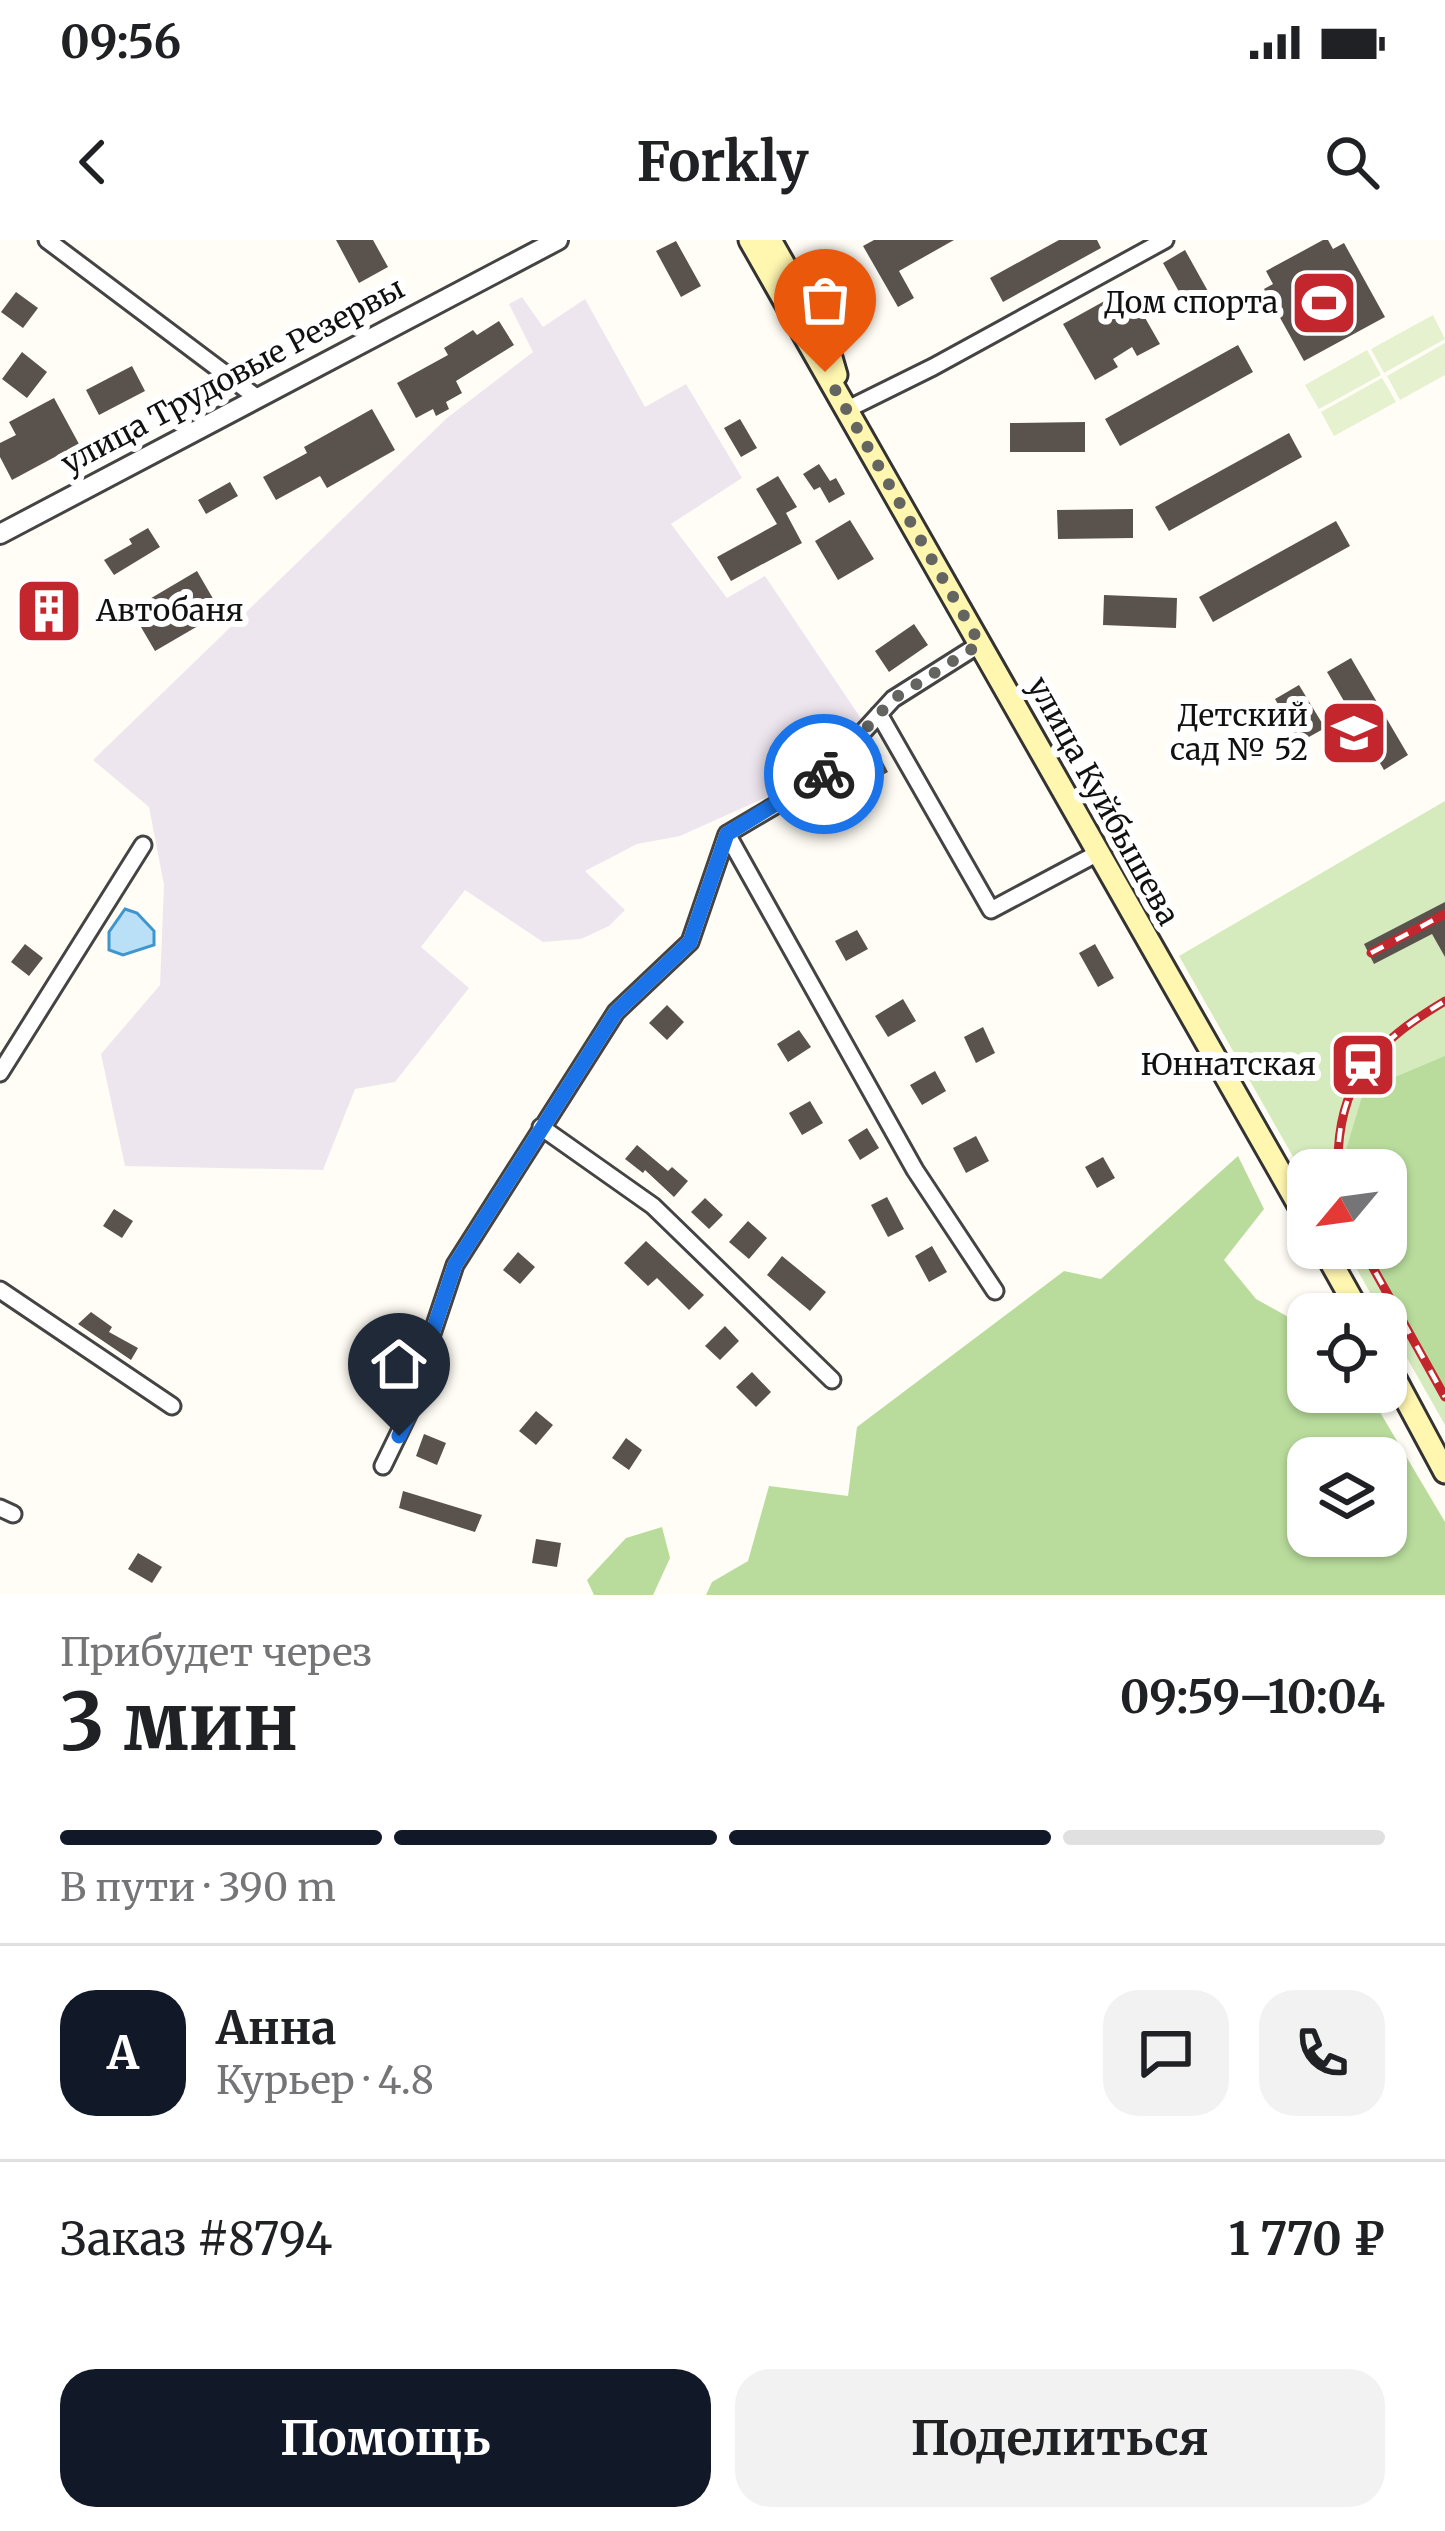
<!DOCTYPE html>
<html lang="ru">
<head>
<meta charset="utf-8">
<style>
	:root { --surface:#fff; --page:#f2f2f2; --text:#202124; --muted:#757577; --line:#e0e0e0; --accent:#111827 }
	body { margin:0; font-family:Merriweather,serif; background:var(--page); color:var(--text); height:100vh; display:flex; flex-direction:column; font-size:45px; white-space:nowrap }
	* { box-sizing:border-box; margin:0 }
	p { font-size:39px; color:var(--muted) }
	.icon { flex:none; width:66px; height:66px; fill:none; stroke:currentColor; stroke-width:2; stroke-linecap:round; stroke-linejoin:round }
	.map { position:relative; height:1355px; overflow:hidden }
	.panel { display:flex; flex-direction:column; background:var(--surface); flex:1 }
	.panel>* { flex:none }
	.needle { width:78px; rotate:241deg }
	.buttons { position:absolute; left:1287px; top:909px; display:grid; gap:24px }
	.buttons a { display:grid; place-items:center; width:120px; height:120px; border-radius:24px; background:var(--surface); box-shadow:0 3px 9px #0004; font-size:60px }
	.pin { position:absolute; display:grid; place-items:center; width:102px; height:102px; color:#fff; margin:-123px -51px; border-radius:50% 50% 50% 0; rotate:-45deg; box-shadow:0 0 12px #0007 }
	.pin .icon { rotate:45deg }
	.courier { position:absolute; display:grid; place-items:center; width:120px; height:120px; margin:-60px; border:9px solid #1a73e8; border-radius:50%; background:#fff; color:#222; box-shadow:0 3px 15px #0007 }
	.summary em { font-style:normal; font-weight:700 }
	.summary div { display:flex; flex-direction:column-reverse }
	.summary { display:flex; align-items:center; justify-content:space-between; height:204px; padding:0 60px }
	h1 { font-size:78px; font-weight:700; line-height:90px }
	.bar { display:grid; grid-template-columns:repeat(4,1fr); gap:18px 12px; align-content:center; height:144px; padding:0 60px }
	.bar i { height:15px; border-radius:9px; background:var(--line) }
	.bar .on { background:var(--accent) }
	.bar p { grid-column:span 4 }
	.line { display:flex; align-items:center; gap:30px; padding:0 60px; border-top:3px solid var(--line) }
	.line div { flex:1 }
	.round { display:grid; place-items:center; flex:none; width:126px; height:126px; border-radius:36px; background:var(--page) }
	.button { display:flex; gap:24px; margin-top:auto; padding:24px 60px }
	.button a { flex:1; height:138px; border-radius:36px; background:var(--accent); color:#fff; font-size:48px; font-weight:700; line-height:138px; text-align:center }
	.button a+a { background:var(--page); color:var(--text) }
	.status { display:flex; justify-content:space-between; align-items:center; height:84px; padding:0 60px; background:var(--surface); direction:ltr }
	.status svg { height:33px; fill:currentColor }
	header { display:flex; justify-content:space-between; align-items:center; height:156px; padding:0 60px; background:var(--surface); font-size:54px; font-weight:700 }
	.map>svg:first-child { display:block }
</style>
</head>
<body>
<div class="status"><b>09:56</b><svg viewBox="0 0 49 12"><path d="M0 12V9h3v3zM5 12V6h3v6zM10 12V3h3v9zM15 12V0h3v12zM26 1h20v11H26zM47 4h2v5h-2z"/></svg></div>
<header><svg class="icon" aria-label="back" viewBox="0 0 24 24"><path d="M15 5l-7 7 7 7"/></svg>Forkly<svg class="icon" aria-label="search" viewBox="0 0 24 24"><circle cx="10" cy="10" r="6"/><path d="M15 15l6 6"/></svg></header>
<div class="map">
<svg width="1445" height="1355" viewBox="0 0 1445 1355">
	<rect width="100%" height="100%" fill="#fffdf5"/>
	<path fill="#eee6ef" d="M522,57l21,30 42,-28 60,108 41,-23 56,94 -71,46 56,74 38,-22 99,147 -48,52 -136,61 -43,8 -52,27 40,39 -16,16 -28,13 -38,3 -78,-52 -44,57 48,41 -74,94 -40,7 -32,81 -198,-4 -24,-112 59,-69 4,-100 -15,-78 -56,-47 354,-342 86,-66 -24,-48z"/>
	<path fill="#d5ebbd" d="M1445,561v624l-59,-104v-7h-4l-37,-66h41v-78h-78v13l-129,-227z"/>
	<path fill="#b9dc9c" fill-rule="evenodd" d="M1445,816v337l-84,-145h25v-78h-46l24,-80z
		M1238,916l26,53 -40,51 32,39 52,29v64h60l77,130v73h-739l6,-13 36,-21 21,-75 79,10 9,-69 207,-156 37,8zM1386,1218v78h-78v-78z
		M662,1287l8,31 -17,37h-59l-7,-15 39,-42z"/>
	<path fill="#e6f2cf" d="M1433,75l12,24 -61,34 -13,-24z
		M1445,103v32l-45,25 -13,-24z
		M1367,110l14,25 -62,34 -14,-24z
		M1382,138l14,24 -62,34 -13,-24z"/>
	<path fill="#b9e0f7" stroke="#3f96cf" stroke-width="3" d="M125,669l12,4 17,18v14l-31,10 -14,-5v-18z"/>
	<path fill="#5a524d" d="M336,0h37l15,27 -29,16z
		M874,0h80l-55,31 15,27 -16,9 -35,-61z
		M1059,0h38l4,8 -98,54 -13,-24z
		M1323,0h5l5,9 11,-6 41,74 -81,44 -40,-72 9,-5 -7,-13z
		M676,1l25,45 -20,11 -25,-46z
		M1185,10l29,52 -22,13 -29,-52z
		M1128,48l32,56 -23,12 -5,-9 -19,12 5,8 -23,13 -32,-56z
		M16,52l22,16 -15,20 -22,-16z
		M499,81l15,24 -58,36 6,12 -16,9 3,7 -13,7 -3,-7 -17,9 -19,-35 51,-28 -4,-7 29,-18 4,5z
		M1238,105l15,27 -133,74 -15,-27z
		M22,112l25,20 -20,26 -25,-19z
		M132,126l13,25 -46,24 -13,-25z
		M54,158l25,46 -67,36 -12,-23v-14l16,-8 -7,-13z
		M372,169l23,41 -68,38 -7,-12 -44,24 -13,-23 44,-24 -3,-6z
		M740,179l17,29 -16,9 -17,-29z
		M1085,182v30h-75v-29z
		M1289,193l13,24 -133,74 -14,-24z
		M819,224l11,17 6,-3 9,16 -16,9 -9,-16 -6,3 -11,-16z
		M778,236l19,31 -11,6 16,30 -71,38 -14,-24 60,-33 -21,-35z
		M230,242l8,14 -32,18 -8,-14z
		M1133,269v29l-75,1 -1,-29z
		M850,280l24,39 -36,21 -23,-39z
		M1336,281l14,25 -137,76 -14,-25z
		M148,288l12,19 -46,28 -10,-15 28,-16 -3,-5z
		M197,331l18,31 -23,14 6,10 -43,25 -24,-41z
		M56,351l14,23 -29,17 -13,-24z
		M1104,355l73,3 -1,30 -73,-3z
		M914,384l14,21 -39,27 -14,-21z
		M1351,418l57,97 -24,15 -57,-98z
		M1299,445l26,43 -25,14 -25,-43z
		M877,511l11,21 -19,10 -11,-21z
		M1445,662v55l-13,-23 -58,30 -10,-20z
		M857,690l11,19 -22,12 -11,-20z
		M25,704l18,14 -14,18 -18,-14z
		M1095,704l19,34 -16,9 -19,-34z
		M903,759l13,22 -28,16 -13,-21z
		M667,765l17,17 -17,18 -18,-17z
		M983,787l12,26 -19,10 -12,-26z
		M799,790l12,17 -23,15 -11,-18z
		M935,831l11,20 -24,14 -12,-20z
		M810,861l13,22 -21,12 -13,-22z
		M867,888l12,20 -19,12 -12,-20z
		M976,896l13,25 -23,12 -13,-25z
		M637,905l31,26 4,-4 16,14 -14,16 -29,-27 -2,3 -18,-14z
		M1103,917l12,21 -18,10 -12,-21z
		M887,957l17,32 -16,8 -17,-32z
		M705,958l18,17 -14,14 -18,-17z
		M114,969l19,12 -11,17 -19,-12z
		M748,981l19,17 -18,21 -20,-17z
		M646,1001l58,54 -15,15 -32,-32 -9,8 -24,-23z
		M932,1006l15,26 -18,10 -14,-26z
		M518,1012l17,15 -15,17 -17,-14z
		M782,1016l44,36 -16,19 -43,-36z
		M91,1072l21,15 -3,5 29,16 -7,12 -53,-36z
		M725,1086l14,15 -19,19 -15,-14z
		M752,1132l19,20 -15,15 -20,-20z
		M536,1171l17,14 -17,20 -17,-14z
		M424,1194l22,9 -9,22 -21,-9z
		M626,1198l16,12 -13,20 -17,-12z
		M403,1251l79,24 -7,17 -76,-24z
		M536,1299l25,4 -4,24 -25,-4z
		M138,1313l24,14 -10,16 -24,-14z"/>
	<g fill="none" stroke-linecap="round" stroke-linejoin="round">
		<g stroke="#444" stroke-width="21">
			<path id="minor" d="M47,0l209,157
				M846,170l87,-43 232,-127
				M879,474l112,196 107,-57
				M727,594l188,336 80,121
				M0,833l143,-228
				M541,887l112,79 179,174
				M0,1050l172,116
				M383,1226l38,-78 9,-48 25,-75 161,-253 74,-70 37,-108 93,-55 73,-80 87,-55
				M0,1268l13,6"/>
		</g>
		<g stroke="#444" stroke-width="24">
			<path id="tertiary" d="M0,294l558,-294"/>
		</g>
		<g stroke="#333" stroke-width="27">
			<path id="secondary" d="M750,0l558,981
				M770,0l55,97 11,38
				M1323,1008l37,66
				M1386,1122l59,110"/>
		</g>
		<use href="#minor" stroke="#fff" stroke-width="15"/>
		<use href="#tertiary" stroke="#fff" stroke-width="18"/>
		<use href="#secondary" stroke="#fff6b0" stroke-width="21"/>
		<g stroke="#c4262e" stroke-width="9">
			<path id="rail" d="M1371,713l74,-39
				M1338,930c-2,-88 35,-126 107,-169
				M1362,1008l83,149"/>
		</g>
		<use href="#rail" stroke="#fff" stroke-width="4.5" stroke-dasharray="14" stroke-linecap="butt"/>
	</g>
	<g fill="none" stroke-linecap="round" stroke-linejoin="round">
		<path stroke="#646461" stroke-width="12" stroke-dasharray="0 21.6" d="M824,534l69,-75 87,-55 -155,-272"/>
		<path stroke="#1a73e8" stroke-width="15" d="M399,1196l22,-48 9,-48 25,-75 161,-253 74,-70 37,-108 97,-60"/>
	</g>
	<defs>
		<g id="stadium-square" transform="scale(3.45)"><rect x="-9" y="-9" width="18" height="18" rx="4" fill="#c4262e" stroke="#fff"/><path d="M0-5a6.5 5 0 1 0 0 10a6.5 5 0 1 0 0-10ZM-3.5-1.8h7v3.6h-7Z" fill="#fff"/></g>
		<g id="building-square" transform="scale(3.45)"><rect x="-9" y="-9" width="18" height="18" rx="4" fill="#c4262e" stroke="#fff"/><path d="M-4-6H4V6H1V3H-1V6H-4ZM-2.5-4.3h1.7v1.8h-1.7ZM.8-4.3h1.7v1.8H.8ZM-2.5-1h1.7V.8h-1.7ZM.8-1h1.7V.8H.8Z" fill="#fff"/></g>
		<g id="school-square" transform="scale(3.45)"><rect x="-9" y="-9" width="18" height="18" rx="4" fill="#c4262e" stroke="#fff"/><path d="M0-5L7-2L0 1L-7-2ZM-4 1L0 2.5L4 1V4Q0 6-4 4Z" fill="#fff"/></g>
		<g id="station-square" transform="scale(3.45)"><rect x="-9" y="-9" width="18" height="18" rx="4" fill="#c4262e" stroke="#fff"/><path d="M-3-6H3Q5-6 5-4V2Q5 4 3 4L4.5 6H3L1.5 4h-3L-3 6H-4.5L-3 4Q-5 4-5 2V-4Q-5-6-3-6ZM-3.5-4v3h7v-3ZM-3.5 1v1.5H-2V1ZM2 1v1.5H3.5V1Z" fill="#fff"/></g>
	</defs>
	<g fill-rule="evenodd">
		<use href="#stadium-square" x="1324" y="63"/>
		<use href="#building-square" x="49" y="371"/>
		<use href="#school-square" x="1354" y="493"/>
		<use href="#station-square" x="1363" y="825"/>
	</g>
	<g text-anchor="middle" stroke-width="12" stroke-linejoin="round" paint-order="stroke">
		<g font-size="30" fill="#111" stroke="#fff" text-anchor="end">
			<text x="1278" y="73">Дом спорта</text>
			<text x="96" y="381" text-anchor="start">Автобаня</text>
			<text x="1308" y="486">Детский<tspan x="1308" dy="34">сад № 52</tspan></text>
			<text x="1316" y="835">Юннатская</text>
		</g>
		<g font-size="30" fill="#111" stroke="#fff">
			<text transform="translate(233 136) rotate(-28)" y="10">улица Трудовые Резервы</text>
			<text transform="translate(1103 561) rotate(61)" y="10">улица Куйбышева</text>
		</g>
	</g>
</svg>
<div class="buttons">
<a><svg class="needle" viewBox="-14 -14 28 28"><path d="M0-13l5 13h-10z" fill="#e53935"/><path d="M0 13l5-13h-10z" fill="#757577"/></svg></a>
<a><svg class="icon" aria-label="locate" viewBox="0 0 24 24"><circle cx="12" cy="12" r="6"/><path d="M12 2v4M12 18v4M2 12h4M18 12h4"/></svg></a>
<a><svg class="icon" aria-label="layers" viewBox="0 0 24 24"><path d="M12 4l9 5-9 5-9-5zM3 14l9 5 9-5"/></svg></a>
</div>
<div class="pin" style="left:825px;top:132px;background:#ea580c"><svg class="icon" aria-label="bag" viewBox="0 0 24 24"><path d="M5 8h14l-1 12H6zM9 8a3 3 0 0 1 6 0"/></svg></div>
<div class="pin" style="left:399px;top:1196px;background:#1f2937"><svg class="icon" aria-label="home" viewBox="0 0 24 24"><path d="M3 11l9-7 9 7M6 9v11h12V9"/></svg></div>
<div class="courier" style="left:824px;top:534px"><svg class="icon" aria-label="bike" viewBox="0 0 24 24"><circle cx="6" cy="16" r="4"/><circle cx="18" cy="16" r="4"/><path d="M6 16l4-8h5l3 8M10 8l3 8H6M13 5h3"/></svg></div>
</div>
<section class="panel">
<div class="summary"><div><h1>3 мин</h1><p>Прибудет через</p></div><em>09:59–10:04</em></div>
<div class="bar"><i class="on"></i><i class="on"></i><i class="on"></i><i></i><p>В пути · 390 m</p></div>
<div class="line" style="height:216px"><b class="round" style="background:var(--accent);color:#fff">А</b><div><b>Анна</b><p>Курьер · 4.8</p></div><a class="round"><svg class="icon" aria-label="chat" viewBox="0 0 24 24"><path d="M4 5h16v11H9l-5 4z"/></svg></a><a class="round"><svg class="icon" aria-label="phone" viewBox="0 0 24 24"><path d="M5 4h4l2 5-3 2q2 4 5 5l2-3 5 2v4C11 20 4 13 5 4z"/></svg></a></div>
<div class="line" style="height:156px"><div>Заказ #8794</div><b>1 770 ₽</b></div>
<div class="button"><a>Помощь</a><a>Поделиться</a></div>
</section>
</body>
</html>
